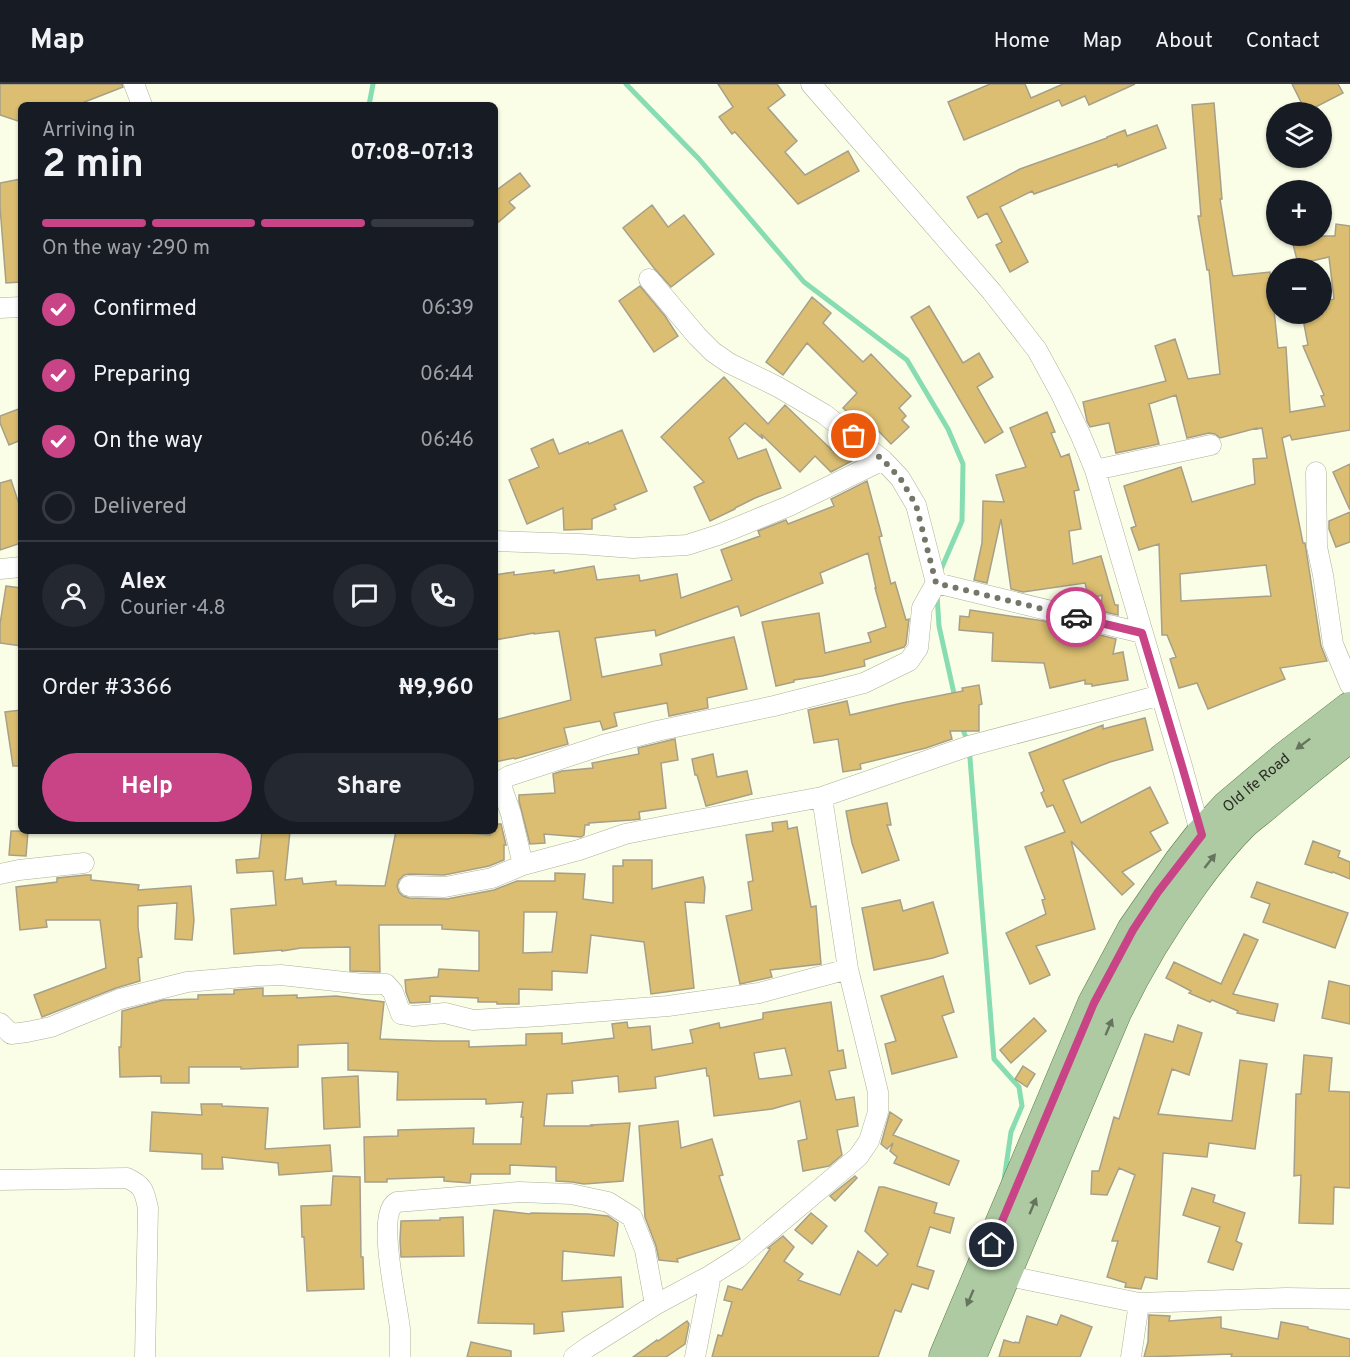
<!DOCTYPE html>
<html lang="en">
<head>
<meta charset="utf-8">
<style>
	:root { --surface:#171b24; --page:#242831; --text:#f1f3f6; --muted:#9ea1a6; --line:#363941; --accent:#c84487 }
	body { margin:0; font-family:Overpass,sans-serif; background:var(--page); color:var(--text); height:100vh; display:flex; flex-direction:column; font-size:22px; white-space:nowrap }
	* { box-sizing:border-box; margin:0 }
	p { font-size:20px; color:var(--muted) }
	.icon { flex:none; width:33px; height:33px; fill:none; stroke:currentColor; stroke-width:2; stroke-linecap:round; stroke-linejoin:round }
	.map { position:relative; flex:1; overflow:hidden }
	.side { position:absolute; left:18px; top:18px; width:480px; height:732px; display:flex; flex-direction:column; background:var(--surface); border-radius:9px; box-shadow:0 2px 4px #0004 }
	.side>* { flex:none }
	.controls { position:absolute; left:1266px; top:18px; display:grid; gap:12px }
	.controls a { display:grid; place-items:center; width:66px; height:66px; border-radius:50%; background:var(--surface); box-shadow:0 2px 4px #0004; font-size:30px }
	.pin { position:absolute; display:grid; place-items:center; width:51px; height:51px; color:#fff; margin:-26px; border:3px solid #fff; border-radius:50%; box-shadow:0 2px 6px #0007 }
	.courier { position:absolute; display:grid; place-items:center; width:60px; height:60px; margin:-30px; border:4px solid #c84487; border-radius:50%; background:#fff; color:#222; box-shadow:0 2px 8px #0007 }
	.head em { font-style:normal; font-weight:700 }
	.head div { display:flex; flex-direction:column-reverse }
	.head { display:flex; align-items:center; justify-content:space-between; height:102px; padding:0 24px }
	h1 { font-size:39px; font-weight:700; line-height:45px }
	.bar { display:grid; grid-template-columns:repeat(4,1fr); gap:9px 6px; align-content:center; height:72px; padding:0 24px }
	.bar i { height:8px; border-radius:4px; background:var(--line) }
	.bar .on { background:var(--accent) }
	.bar p { grid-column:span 4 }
	.line { display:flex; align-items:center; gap:15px; padding:0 24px; border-top:2px solid var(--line) }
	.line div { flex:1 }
	.round { display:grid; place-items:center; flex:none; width:63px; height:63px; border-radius:32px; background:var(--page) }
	ol { padding:0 24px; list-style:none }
	li { display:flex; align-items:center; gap:18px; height:66px }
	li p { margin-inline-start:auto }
	li .icon { padding:6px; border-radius:50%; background:var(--accent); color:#fff; stroke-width:4 }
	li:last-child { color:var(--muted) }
	li i { width:33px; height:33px; border:3px solid var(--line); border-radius:50% }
	.primary-button { display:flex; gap:12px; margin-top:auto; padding:12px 24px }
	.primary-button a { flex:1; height:69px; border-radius:36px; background:var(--accent); color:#fff; font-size:24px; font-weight:700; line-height:69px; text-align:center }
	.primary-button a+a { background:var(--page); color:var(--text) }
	header { display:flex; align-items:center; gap:36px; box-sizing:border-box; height:84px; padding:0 30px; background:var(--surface); border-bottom:2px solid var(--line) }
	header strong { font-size:28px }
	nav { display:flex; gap:33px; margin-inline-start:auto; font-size:21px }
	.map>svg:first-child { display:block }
</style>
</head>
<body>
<header>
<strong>Map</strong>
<nav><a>Home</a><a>Map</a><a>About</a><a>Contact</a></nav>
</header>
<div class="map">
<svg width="1350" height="1273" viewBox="0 0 1350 1273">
	<rect width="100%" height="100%" fill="#fbfee6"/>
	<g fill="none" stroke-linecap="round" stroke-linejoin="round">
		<path stroke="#87dcb2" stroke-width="5" d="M626,0l73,75 105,123 103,78 41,69 15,35 -1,57 -23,53
			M369,21l4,-21
			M937,511l2,31 16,72
			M962,643l7,19 25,313 25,28 3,19 -11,26 -7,48"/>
	</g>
	<path fill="#dbbe71" stroke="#a79f89" stroke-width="1.5" fill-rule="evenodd" d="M0,0h122l1,3 -46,18h-56v17l-21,-7z
		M718,0h59l8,11 -17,13 29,33 -12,11 20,23 43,-24 11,20 -61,33 -63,-72 -3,2 -13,-17 14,-10z
		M990,0h35l6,14 32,-14h72l-46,21 -4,-9 -23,10 -3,-6 -95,40 -16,-38z
		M1292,0h46l5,9 -37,19z
		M1214,19l8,96h-2l12,73 1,4 37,-4 8,76 8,-1 4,65 35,-6 -4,-10 3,-1 -21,-49 5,-1 -6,-31h20v-12l12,-3 -5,-42 -31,7 -7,-28h44l1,-12 14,2v204l-58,10 -2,-5 -8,3 21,105h2l16,103 6,15 -47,7 5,11 -77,30 -11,-26 -18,5 -9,-29 6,-2 -9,-22h-5l-3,-91 -20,6 -8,-22 5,-2 -12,-40 57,-19 11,35 63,-18 -2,-25 14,-1 -5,-30 -5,1v-1l-37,10 -5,-4 -6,-1 -22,5 -11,-43 -27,9 10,40 -43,9 -7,-30 -19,4 -3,-6 -4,-19 83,-21 -11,-35 20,-7 13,40 32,-5 -11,-104h-2l-9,-54h3l-9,-111zM1266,481l5,31 -90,5 -1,-27z
		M1157,41l9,23 -48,19 -1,-3 -83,30 -2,-3 -32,16 28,55 -18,10 -14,-27 6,-3 -15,-29 -9,5 -11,-21 53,-28 87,-31v-1l18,-7 2,6z
		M520,89l10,13 -21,16 6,6 -20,17v-39l3,3z
		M21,95v103l-15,1 -6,-76v-24z
		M652,121l16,22 16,-12 30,39 -43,33 -17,-19 -31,-40z
		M640,202l25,30 13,20 -24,16 -35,-51z
		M812,213l19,16 -8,10 40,39 8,-8 40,42 -12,12 7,8 -4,4 7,7 -18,17 -24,-25 -6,6 -18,-17 14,-15 -50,-50 -24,32 -17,-13z
		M929,222l34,57 16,-10 14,24 -16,10 26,45 -18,11 -74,-126z
		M724,293l44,47 17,-19 51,49 9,-8 12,12 -26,14 -16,-16 -15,16 -39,-38 2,5 -18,-16 -16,15 9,21 28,-10 15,39 -26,10 -20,10v1l-25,12 -16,-34 10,-5 -43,-45z
		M21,324v32l-12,5 -9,-22v-7z
		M1047,328l8,20 -4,1 10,24 8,-3 10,36 -5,1 7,38 -12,2 4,33 28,-8 14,49h3v10l-17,-4 1,-16 -13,4 -4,-16 -62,9 -12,-3 -10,-70 -14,64 -13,-3 8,-37 1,-42 21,1 -8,-27 30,-8 -16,-39z
		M622,346l25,61 -33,14 2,4 -24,10v10l-28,1 -1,-22 -36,16 -18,-44 30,-13 -8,-18 22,-10 6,15 29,-12 1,2z
		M1350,380v46l-17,-38z
		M11,396l10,30v33l-21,7v-67z
		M867,397l15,55 -3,1 12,47 4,-2 11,38 3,-1 -3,25 -2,3 -40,13 1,6 -43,10 -28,4v2l-18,4 -14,-64 57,-9 6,40 46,-11 -3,-9 18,-6 -11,-39h1l-8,-35 -48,20 3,10 -82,33 -3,-10 -82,30 -1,-6 -60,8 7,39 60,-12 -2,-11 74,-17 13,52 -40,9 1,10 -39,8 -2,-13 -53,10 3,13 -14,4 -3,-9 -36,7 4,16 -53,15 -1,-1 -19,4v-42l76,-20 -12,-69 -25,3v-1l-39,7v-65l19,-3v3l40,-5v3l40,-7 3,14 42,-5 1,6 37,-7 4,24 51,-18 -11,-30 39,-14 -2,-5 28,-11 2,4 46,-18 -3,-7z
		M1350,428v30l-14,5 -7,-18v-8z
		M6,502l15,2v58l-21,-3v-19z
		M970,526l74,11 72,18 -3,15 10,-2 5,28 -36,6v-2h-7v-4l-35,8 -6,-25 -52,-2 1,-28 -34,-3 1,-14 9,1z
		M979,601l3,19 -3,1v26h-29l2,8 -26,9 -66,16 1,5 -18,3 -5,-33 -24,4 -6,-33 39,-9 3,14 52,-12 61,-12 -1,-3z
		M21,626v56h-8l-8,-54z
		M1145,634l8,32 -43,12 -47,18 18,43 69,-36 18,36 -18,9 11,18 -39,22 12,12 -12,11 -51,-54 24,88 -59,17 14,29 -20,9 -24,-51 40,-19 -4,-14 3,-1 -20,-52 40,-15 -12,-27 -6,2 -6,-14 3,-2 -15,-38 74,-28v4z
		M675,655l3,21 -17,3 5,45 -27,4 1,7 -8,1 -43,3v2h-4l-1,10 -3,2 -37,-3 1,9 -15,1 -11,-43v-6l36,-2 -2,-19 9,-3 31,-3 -1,-5 47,-9 -1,-6z
		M713,670l4,23 30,-6 5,23 -46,12 -9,-31h-2l-3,-16z
		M887,719l4,22h-4l12,35 -37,13 -10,-30 -6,-32z
		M787,737l1,8 9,-2 14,80 5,-1 5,58 -51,6 2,7 -32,7 -14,-68 26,-6 -4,-28 5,-1 -7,-46 27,-4 -1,-8z
		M495,740h6l5,21h-2v15l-15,6 -45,9 -35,-1 -5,1 -5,5 -2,6 2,6 4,4 6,2 38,1 47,-9 23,-9h38v-8l30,1 -2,25 30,4v-37h10v-6h29v29l51,-12 2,10 -1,16 -19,-1 9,86 -43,6 -7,-52 -53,-7 -4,38 -35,-2v19l-33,-1v15h-22v-2h-19v-4l-48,-2v6l-20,1 -4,-11 -1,-12 33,-3 1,-8 40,2v-40l-37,-2v-4h-63l1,47 -30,-1v-24l-49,1 -19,3v-1l-48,4 -3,-45 45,-4 -3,-34 -36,2 -1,-13 23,-2 3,-27h28l-5,49 17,-2 1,6 33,-3v4l49,1 11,-55h49l45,4v-4h5zM524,828h33l-5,40 -29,1z
		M11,747h17l-2,25 -17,-1z
		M1313,757l27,10 -2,6 12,5v17l-17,-7 -1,1 -27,-9z
		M86,791h5v5l48,5 -1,5 53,-4 3,34 -2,20 -17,-1 2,-36 -39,3v21l4,30 -4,1 2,23 -24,7 -74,29 -8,-22 72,-27 -6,-48h-54l1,7 -27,3 -4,-43 41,-5v-4z
		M1257,798l91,31 -13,35 -72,-26 7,-18 -19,-7z
		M900,816l3,11 30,-9 15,51 -15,5 -59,12 -12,-62z
		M1244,850l14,6 -25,54 45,10 -4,17 -37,-8 1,-2 -26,-11 -2,2 -21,-9 2,-2 -25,-13 8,-16 47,22z
		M943,892l11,36 -12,4 15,41 -65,17 -7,-30 11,-3 -15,-45z
		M1329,897l21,5v38l-28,-6z
		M263,904v8l34,-1v3l39,-2 48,6 -4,37 55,2h34v6l57,-2v-11l36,-1v11l52,-6 -2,-14 15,-2 1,6 22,-2 2,24 41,-7 -3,-13 29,-7 1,5 43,-9v-6l68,-11 7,49 5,-1 3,18 -17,3 7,29 18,-3 4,29 -21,4 5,25 -13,11 -26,5 -5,-30 9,-2 -7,-38 -28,8 -58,7 -5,-40h-2l-1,-8 -51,9 1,11 -37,4 -1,-16 -46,5 1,12 -26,1 -3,32h48l-1,-1 39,-2 -7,58 -39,3 -12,-2 -16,-1v-14l-46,-2v9h-39l-1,9 -26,-2v-4l-57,2v3h-22l-1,-45 34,-1v-6l76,-2 -1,16h48l2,-27h-2l2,-15 -37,2v-5l-89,1 1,-28 -50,-2v-27l-50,2v22l-57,2v-2h-52v16h-28v-7l-41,1 -1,-30h2l1,-36 41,-11 35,-1v-4l36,-1v-4zM785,964l7,27 -33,4 -5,-26z
		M1034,934l12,13 -35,32 -11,-13z
		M1178,941l24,8 -13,42 -17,-6 -14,45 74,7 8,-61 27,4 -12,85 -46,-6 -2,14 -44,-4 -6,126 -12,-2 -4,12 -16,-2 1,-4 -19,-6 11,-36h-6l23,-66 -16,-7 -12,27 -16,-1 1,-23h7l15,-54 5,2 26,-85 28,8z
		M1304,971l28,3 -3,33 21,1v96l-16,-1 -1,37 -34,-1 2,-48 -7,1 2,-82h5z
		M1023,982l12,8 -8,13 -12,-8z
		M358,992l2,51 -36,2 -2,-51z
		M201,1020h21v2l46,2 -3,41 65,-4 2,26 -53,4 -1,-12 -56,-6 1,12h-21v-15l-52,-3 2,-39 50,3z
		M890,1028l12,8 -9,15 66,26 -10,24 -55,-22 3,-6 -7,-6 3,-8 -6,6 -6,-5z
		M678,1037l3,27 31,-9 11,36 -4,1 21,63 -63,20 1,3 -19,-2 -3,-14 -11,-29 -6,-91z
		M333,1092l27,1 1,80h2l1,32 -57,2 -3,-54h-2l-1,-31 30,-1z
		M855,1092l2,2 -22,23 -5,-5z
		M879,1103h5l53,16 -3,10 20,5 -4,15 -20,-6 -13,39 17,5 -6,18 -16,-5 -11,28 -6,-2 -17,47h-166l6,-22 4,1 10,-34 -8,-2 4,-14 14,4 28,-41 -2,-1 15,-12 11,11 -10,14 19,13 -5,6 42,15 18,-44 19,15 11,-12 -23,-23z
		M1192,1104l23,7 -2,7 32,11 -9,28 6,3 -9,26 -25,-8 12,-35 -37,-12z
		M494,1126l36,4 1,-1 57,1 20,2 10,7 -4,33 -51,-5 -1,30 59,-4 2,30 -61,5 2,19 -30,3v-10l-56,-1z
		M811,1129l16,13 -15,18 -17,-14z
		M463,1133l1,39 -63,1 -1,-17 1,-19 39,-1v-2z
		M1061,1231l31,12 -12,30h-81l5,-17 10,3 1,-1 4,1 8,-27 30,9z
		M1149,1231l21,1 -1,5 52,-4v11l57,11 3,-17 27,5v2l42,10v18h-119l1,-3 -88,3 4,-15z
		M687,1237l2,3 -4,20 -19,13h-33l24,-17 1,1z
		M471,1258l40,9v6h-44z"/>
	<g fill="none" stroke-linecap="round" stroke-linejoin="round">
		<g stroke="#adb099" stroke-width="21">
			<path id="street" d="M134,0l8,21
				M811,0l181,208 45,58 24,44 20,42 14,34 87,296 19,69
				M0,224l21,-1
				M1095,386l116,-25
				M1316,388l1,75 6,28 10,69 17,41
				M495,457l85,3 53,4 54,-3 31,-10 71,-29 94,-46
				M0,485l21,-2
				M936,499l206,50
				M523,781l-12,-51 -10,-29 1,-5 7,-4 94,-31 54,-14 117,-25 90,-23 45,-22 9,-13 4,-40 14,-25 -20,-78 -16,-27 -17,-18 -59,-46 -46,-27 -49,-24 -16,-11 -16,-16 -48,-57
				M0,790l19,-4 65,-7
				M409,802l36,1 47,-9 31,-13 56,-15 46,-16 40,-8 157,-29 147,-51 192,-51
				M0,939l11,11 16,-2 24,-5 29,-12 40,-16 67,-17 70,-6 24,-1 82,9h23l7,8 8,22 13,2 31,-3 28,7 68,-4 127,-10 91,-13 89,-24
				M0,1096l127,-2c17,8 17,13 21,30l-3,149
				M1004,1191l135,28 147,-5 64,1
				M400,1273c0,-9 0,-19 0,-28 -2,-23 -25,-116 -3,-127l122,-10 52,2 37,8 24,15 13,33 10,55
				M574,1273l14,-10 67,-42 56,-30 27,-17 120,-101 11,-16 9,-29v-20l-30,-123 -26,-172
				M695,1273l16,-82
				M1131,1273l8,-54"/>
		</g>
		<g stroke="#5c7c4e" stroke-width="33">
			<g id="primary">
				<path id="s1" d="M945,1273l149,-354 39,-73 47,-68 21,-27 27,-29 57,-48 65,-50"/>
				<path d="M970,1273l145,-344c22,-46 48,-89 78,-130 15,-21 32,-42 50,-60 9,-8 19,-15 28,-23 26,-22 52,-43 79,-64"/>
			</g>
		</g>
		<use href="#street" stroke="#fff" stroke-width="20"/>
		<use href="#primary" stroke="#adcaa2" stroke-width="32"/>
	</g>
	<defs><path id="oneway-solid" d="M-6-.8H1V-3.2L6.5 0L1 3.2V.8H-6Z" transform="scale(1.5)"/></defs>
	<g fill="#66745d">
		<use href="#oneway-solid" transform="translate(1303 660) rotate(143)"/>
		<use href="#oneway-solid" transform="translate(1210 777) rotate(-52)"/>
		<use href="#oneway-solid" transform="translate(1109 943) rotate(-67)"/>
		<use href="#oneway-solid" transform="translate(1033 1122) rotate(-67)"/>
		<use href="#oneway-solid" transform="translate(970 1214) rotate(113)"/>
	</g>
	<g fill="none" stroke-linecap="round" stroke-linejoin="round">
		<path stroke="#747668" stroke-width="6" stroke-dasharray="0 10.8" d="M854,352l29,24 17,18 16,27 20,78 140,34"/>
		<path stroke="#c84487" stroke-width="8" d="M992,1161l102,-242 39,-73 25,-38 44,-57 -20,-69 -40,-133 -66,-16"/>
	</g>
	<g text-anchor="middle" stroke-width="5" stroke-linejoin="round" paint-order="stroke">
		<g font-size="15" fill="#2c2d24" stroke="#fff">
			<text dy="5" stroke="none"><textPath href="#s1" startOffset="660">Old Ife Road</textPath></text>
		</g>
	</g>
</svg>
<div class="controls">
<a><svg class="icon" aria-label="layers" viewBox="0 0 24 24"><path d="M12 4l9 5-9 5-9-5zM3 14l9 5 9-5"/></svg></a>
<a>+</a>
<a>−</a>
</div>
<div class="pin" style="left:854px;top:352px;background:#ea580c"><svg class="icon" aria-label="bag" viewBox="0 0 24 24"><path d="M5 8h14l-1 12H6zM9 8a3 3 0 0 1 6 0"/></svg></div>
<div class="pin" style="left:992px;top:1161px;background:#1f2937"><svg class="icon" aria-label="home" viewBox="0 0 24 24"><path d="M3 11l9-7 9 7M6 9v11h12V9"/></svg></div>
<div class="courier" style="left:1076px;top:533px"><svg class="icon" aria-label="car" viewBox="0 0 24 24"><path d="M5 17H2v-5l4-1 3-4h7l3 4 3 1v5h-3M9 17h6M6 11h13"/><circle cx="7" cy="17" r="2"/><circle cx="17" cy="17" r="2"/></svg></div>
<section class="side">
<div class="head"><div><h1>2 min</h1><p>Arriving in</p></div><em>07:08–07:13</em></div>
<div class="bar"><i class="on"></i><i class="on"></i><i class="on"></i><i></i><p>On the way · 290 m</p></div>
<ol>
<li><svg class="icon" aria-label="check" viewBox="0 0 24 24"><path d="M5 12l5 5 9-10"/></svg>Confirmed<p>06:39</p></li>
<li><svg class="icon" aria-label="check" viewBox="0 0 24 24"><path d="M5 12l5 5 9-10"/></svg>Preparing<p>06:44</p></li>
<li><svg class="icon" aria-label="check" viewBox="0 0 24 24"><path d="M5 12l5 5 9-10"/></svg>On the way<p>06:46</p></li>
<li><i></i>Delivered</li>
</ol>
<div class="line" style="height:108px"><a class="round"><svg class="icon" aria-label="person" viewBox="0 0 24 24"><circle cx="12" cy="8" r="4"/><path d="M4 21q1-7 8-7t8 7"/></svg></a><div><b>Alex</b><p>Courier · 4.8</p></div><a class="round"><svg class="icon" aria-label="chat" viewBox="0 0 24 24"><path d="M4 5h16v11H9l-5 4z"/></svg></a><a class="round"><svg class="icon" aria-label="phone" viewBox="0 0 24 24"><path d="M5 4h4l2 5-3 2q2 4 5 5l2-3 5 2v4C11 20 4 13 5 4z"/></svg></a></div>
<div class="line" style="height:78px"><div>Order #3366</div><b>₦9,960</b></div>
<div class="primary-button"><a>Help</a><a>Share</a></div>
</section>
</div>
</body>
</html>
